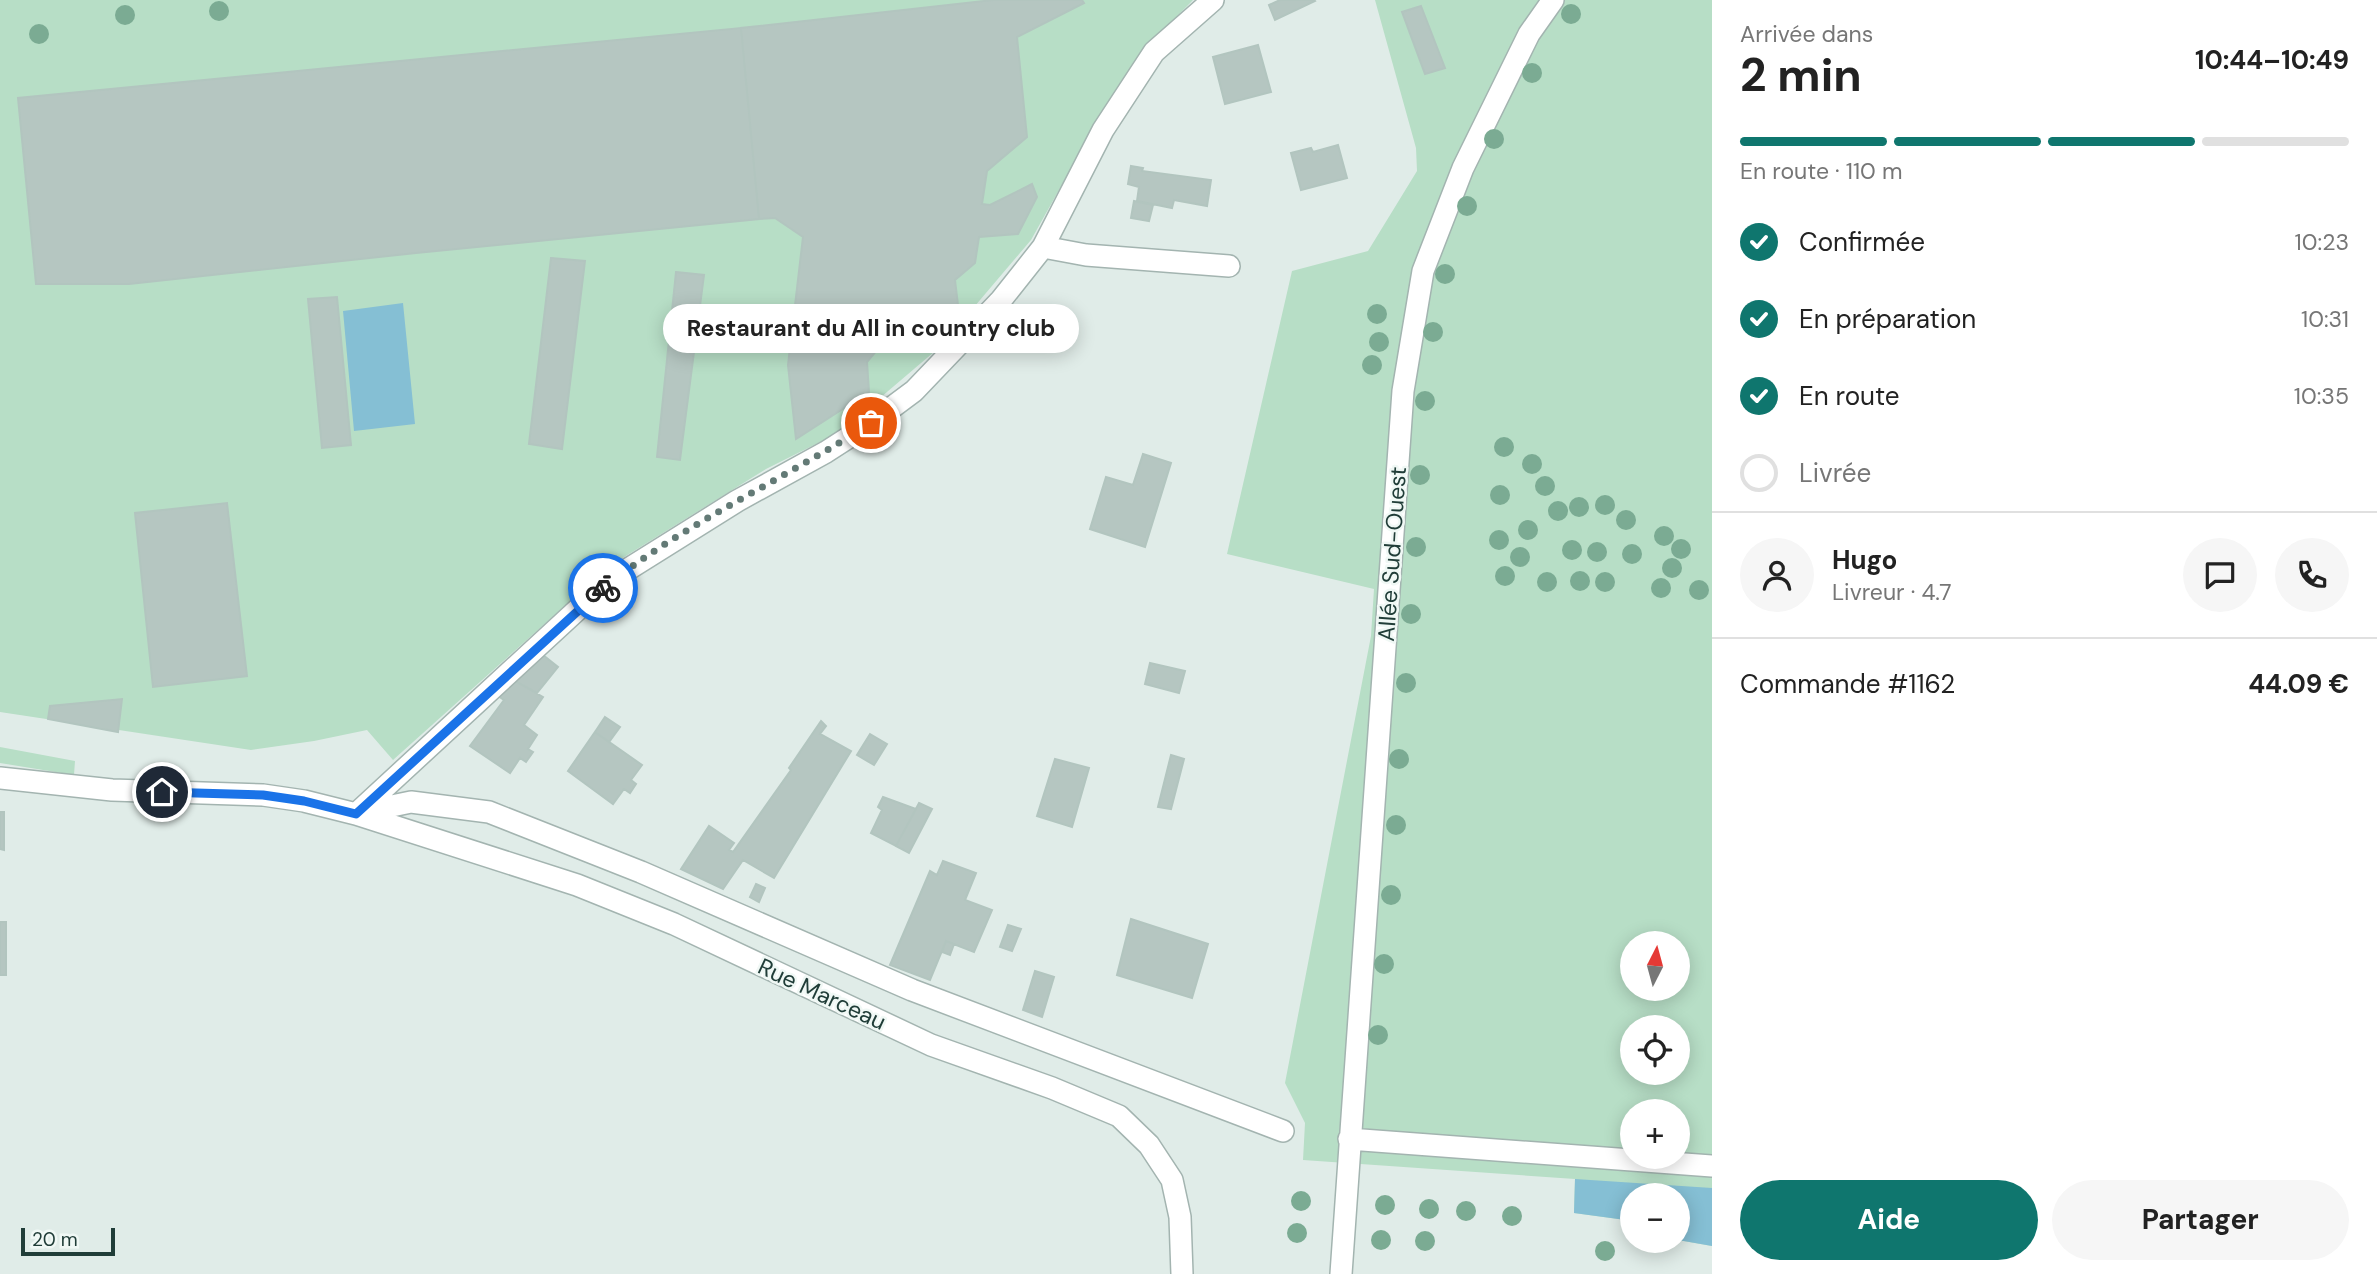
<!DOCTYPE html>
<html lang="fr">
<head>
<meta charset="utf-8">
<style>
	:root { --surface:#fff; --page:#f6f6f6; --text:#222; --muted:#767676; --line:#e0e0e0; --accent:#0f766e }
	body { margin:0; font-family:"DM Sans",sans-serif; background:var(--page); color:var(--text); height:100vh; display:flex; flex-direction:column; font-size:26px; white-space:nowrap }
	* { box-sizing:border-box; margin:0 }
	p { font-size:23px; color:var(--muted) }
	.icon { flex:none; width:38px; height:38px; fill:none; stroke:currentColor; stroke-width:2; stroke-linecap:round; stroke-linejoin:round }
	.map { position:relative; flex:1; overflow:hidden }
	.sheet { display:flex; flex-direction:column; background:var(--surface); width:665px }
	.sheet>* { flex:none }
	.needle { width:46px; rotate:6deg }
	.tools { position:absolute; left:1620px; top:931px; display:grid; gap:14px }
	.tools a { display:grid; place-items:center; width:70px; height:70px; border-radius:50%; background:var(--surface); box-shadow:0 4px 18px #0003; font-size:35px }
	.scale { position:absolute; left:21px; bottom:18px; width:94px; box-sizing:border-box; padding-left:7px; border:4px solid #203d38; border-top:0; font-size:19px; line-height:24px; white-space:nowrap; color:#203d38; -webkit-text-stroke:5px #f0f8f5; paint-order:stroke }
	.pin { position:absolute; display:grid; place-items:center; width:60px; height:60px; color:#fff; margin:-30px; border:4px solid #fff; border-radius:50%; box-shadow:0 2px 7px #0007 }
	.courier { position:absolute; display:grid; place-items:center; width:70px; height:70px; margin:-35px; border:5px solid #1a73e8; border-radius:50%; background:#fff; color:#222; box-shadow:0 2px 9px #0007 }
	.bubble { position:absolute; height:49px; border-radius:24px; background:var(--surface); box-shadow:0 4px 18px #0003; font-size:23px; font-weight:700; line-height:49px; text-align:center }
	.summary em { font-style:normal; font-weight:700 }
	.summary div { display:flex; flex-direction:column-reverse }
	.summary { display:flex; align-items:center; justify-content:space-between; height:119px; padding:0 28px }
	h1 { font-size:46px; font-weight:700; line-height:52px }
	.bar { display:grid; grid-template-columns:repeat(4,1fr); gap:10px 7px; align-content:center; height:84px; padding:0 28px }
	.bar i { height:9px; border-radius:5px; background:var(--line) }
	.bar .current { background:var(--accent) }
	.bar p { grid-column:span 4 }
	.line { display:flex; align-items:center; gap:18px; padding:0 28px; border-top:2px solid var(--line) }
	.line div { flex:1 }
	.round { display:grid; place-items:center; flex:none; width:74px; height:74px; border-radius:37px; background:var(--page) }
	ol { padding:0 28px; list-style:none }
	li { display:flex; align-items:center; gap:21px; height:77px }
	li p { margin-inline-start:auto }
	li .icon { padding:7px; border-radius:50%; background:var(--accent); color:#fff; stroke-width:4 }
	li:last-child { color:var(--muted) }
	li i { width:38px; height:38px; border:4px solid var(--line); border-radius:50% }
	.action { display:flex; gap:14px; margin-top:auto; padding:14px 28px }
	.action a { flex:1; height:80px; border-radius:42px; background:var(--accent); color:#fff; font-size:28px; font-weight:700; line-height:80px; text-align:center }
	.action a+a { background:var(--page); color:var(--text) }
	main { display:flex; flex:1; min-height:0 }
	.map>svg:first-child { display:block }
</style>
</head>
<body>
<main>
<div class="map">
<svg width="1712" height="1274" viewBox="0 0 1712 1274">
	<rect width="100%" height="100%" fill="#e0ece8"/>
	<path fill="#b7dec6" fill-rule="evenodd" d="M0,0h1193l-53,54 -33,50 -76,136 -90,106 -101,86 -74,37 -158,98 -215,193 -26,-30 -53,11 -63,9 -251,-38z
		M1375,0h337v1246l-34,-6v-45h-45v26l-59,-8 1,-34 -272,-19 2,-37 -20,-40 86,-447 3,-47 -147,-35 65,-283 76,-20 49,-80 -1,-23zM1633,943h45v46h-45zM1633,1027h45v46h-45zM1633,1111h45v46h-45z
		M0,747l75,14 -1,14 -74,-12z"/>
	<path fill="#85bfd4" d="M403,303l12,121 -61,7 -11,-120z
		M1575,1179l137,9v58l-34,-6v-45h-45v26l-59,-8z"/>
	<path fill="#b5c6c1" stroke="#b2c5bf" stroke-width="2" d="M993,0h89l2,3 -67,34 10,100 -40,34 -5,33 8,1 42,-21 5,13 -19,37 -39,3 -4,26 -20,17 3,25 -72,34 -19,23 2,30 -73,47 -8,-74 15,-128 -28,-19 -16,1 -18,-191z
		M1280,0h34l1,1 -40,19 -6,-15z
		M1421,6l24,62 -20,6 -23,-62z
		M741,28l18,191 -343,34 -287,31h-93l-18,-186z
		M1258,45l13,47 -46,12 -12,-47z
		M1338,145l9,33 -46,12 -10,-37 20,-5 2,4z
		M1131,166l12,2 -1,3 69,9 -4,26 -33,-6 -2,8 -35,-7 2,-14 -11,-3z
		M1134,201l19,4 -4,16 -18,-3z
		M551,258l34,3 -23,188 -33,-5z
		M676,272l28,3 -24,185 -23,-3z
		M337,297l14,148 -29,3 -14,-149z
		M1143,454l28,9 -26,84 -55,-18 16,-52 27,8z
		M227,503l20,173 -94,11 -18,-174z
		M543,655l15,12 -21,26 -22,-12z
		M1150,663l35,8 -6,22 -34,-9z
		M515,681l28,16 -19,28 13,10 -9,14 5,3 -7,10 -6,-4 -10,15 -40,-27 34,-46 -6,-4z
		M122,699l-4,33 -70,-13 2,-13z
		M605,717l15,10 -11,15 -14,-10z
		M821,721l5,5 -6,8 31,17 -77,127 -31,-18 -20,29 -42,-20 28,-43 25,17 -5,7 4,2 58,-82 -2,-2z
		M595,732l47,33 -11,15 5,4 -6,9 -6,-4 -11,15 -45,-33z
		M870,734l17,10 -13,21 -17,-10z
		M1171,755l13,4 -13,50 -13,-2z
		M1055,759l34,9 -17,59 -35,-11z
		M883,797l33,12 -20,37 -25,-13 11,-23 -4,-3z
		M919,803l13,6 -23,44 -13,-7z
		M0,812h4v38l-4,-1z
		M943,861l33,12 -11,27 27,10 -18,42 -28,-11 -16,39 -40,-15 40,-94 7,4z
		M756,884l9,4 -6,14 -9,-5z
		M1131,919l77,25 -16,54 -75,-23z
		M0,922h6v53h-6z
		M1008,925l13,4 -9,22 -12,-4z
		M946,941l8,3 -4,11 -8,-3z
		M1035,971l19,6 -12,40 -19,-7z"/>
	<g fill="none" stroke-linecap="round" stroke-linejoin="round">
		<g stroke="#a3b4b0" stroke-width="24">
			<path id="minor" d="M1043,247l43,8 143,11
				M0,778l112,12 151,5 41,6 52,13 221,71 97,39 257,121 121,43 67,28 30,29 23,35 8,37 2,57
				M358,813l53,-11 78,10 152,60 271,118 371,141
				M356,814l233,-215 33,-26 115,-72 89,-49 45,-29 43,-32 87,-91 42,-53 60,-117 51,-78 59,-52
				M1349,1139l363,27
				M1341,1274l62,-883 20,-120 40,-103 66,-134 24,-34"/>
		</g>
		<use href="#minor" stroke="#fff" stroke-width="21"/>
	</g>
	<g fill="#7bab93">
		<circle cx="219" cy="11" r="10"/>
		<circle cx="1571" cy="14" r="10"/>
		<circle cx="125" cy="15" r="10"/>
		<circle cx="39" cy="34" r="10"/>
		<circle cx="1532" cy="73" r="10"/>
		<circle cx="1494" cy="139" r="10"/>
		<circle cx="1467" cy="206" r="10"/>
		<circle cx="1445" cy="274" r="10"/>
		<circle cx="1377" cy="314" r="10"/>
		<circle cx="1433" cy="332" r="10"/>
		<circle cx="1379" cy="342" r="10"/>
		<circle cx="1372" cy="365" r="10"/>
		<circle cx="1425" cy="401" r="10"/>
		<circle cx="1504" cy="447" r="10"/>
		<circle cx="1532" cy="464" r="10"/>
		<circle cx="1420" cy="475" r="10"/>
		<circle cx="1545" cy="486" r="10"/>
		<circle cx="1500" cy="495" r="10"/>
		<circle cx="1605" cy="505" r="10"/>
		<circle cx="1579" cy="507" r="10"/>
		<circle cx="1558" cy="511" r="10"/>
		<circle cx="1626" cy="520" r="10"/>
		<circle cx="1528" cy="530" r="10"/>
		<circle cx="1664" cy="536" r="10"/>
		<circle cx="1499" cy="540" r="10"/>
		<circle cx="1416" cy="547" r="10"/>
		<circle cx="1681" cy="549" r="10"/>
		<circle cx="1572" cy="550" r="10"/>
		<circle cx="1597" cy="552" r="10"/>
		<circle cx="1632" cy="554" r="10"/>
		<circle cx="1520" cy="557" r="10"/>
		<circle cx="1672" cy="568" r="10"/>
		<circle cx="1505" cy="576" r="10"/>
		<circle cx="1580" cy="581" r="10"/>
		<circle cx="1547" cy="582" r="10"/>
		<circle cx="1605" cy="582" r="10"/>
		<circle cx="1661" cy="588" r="10"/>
		<circle cx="1699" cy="590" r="10"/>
		<circle cx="1411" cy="614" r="10"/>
		<circle cx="1406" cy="683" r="10"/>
		<circle cx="1399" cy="759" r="10"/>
		<circle cx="1396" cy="825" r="10"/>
		<circle cx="1391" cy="895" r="10"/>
		<circle cx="1384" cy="964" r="10"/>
		<circle cx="1378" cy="1035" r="10"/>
		<circle cx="1301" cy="1201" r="10"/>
		<circle cx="1385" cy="1205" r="10"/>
		<circle cx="1429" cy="1209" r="10"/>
		<circle cx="1466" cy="1211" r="10"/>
		<circle cx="1512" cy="1216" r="10"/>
		<circle cx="1297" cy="1233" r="10"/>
		<circle cx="1381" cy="1240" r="10"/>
		<circle cx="1425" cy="1241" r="10"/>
		<circle cx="1605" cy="1251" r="10"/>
	</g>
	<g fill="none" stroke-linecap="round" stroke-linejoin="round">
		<path stroke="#637a76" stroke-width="7" stroke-dasharray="0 12.6" d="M603,588c82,-65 180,-108 268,-165"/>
		<path stroke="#1a73e8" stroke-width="9" d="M162,792l101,3 41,6 52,13 247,-226"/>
	</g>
	<g text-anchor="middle" stroke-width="5" stroke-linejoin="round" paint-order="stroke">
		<g font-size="23" fill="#203d38" stroke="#f0f8f5">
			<text transform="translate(1392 554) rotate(-86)" y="8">Allée Sud-Ouest</text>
			<text transform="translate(822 994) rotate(25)" y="8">Rue Marceau</text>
		</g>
	</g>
</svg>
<div class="tools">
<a><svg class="needle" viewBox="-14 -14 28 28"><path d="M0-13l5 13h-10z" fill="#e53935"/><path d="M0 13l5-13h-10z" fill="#767676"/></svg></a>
<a><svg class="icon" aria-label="locate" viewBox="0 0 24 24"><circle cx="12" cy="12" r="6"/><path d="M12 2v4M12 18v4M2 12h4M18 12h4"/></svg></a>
<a>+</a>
<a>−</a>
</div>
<div class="scale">20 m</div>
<div class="pin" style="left:871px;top:423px;background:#ea580c"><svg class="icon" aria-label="bag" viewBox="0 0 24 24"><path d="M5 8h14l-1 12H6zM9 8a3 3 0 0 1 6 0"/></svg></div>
<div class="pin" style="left:162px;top:792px;background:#1f2937"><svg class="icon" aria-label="home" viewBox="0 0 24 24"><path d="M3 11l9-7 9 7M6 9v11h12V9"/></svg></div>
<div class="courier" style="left:603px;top:588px"><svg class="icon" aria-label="bike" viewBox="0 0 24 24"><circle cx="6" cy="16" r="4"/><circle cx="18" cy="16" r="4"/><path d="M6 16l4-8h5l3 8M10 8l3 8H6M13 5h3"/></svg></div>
<div class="bubble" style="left:663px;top:304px;width:416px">Restaurant du All in country club</div>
</div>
<section class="sheet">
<div class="summary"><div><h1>2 min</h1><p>Arrivée dans</p></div><em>10:44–10:49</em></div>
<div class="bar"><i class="current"></i><i class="current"></i><i class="current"></i><i></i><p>En route · 110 m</p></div>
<ol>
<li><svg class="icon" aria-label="check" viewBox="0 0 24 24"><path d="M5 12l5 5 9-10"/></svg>Confirmée<p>10:23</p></li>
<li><svg class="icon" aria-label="check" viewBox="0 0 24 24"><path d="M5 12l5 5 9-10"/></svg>En préparation<p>10:31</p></li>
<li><svg class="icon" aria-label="check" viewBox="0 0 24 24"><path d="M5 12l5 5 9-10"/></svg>En route<p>10:35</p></li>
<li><i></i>Livrée</li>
</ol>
<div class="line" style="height:126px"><a class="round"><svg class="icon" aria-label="person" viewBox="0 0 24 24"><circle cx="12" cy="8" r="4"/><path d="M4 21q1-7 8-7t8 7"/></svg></a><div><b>Hugo</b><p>Livreur · 4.7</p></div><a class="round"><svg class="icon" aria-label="chat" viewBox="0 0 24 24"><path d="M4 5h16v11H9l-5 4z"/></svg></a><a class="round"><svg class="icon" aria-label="phone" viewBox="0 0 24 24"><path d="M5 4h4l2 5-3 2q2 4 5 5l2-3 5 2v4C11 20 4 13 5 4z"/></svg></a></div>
<div class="line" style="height:91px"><div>Commande #1162</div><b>44.09 €</b></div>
<div class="action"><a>Aide</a><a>Partager</a></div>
</section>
</main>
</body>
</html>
